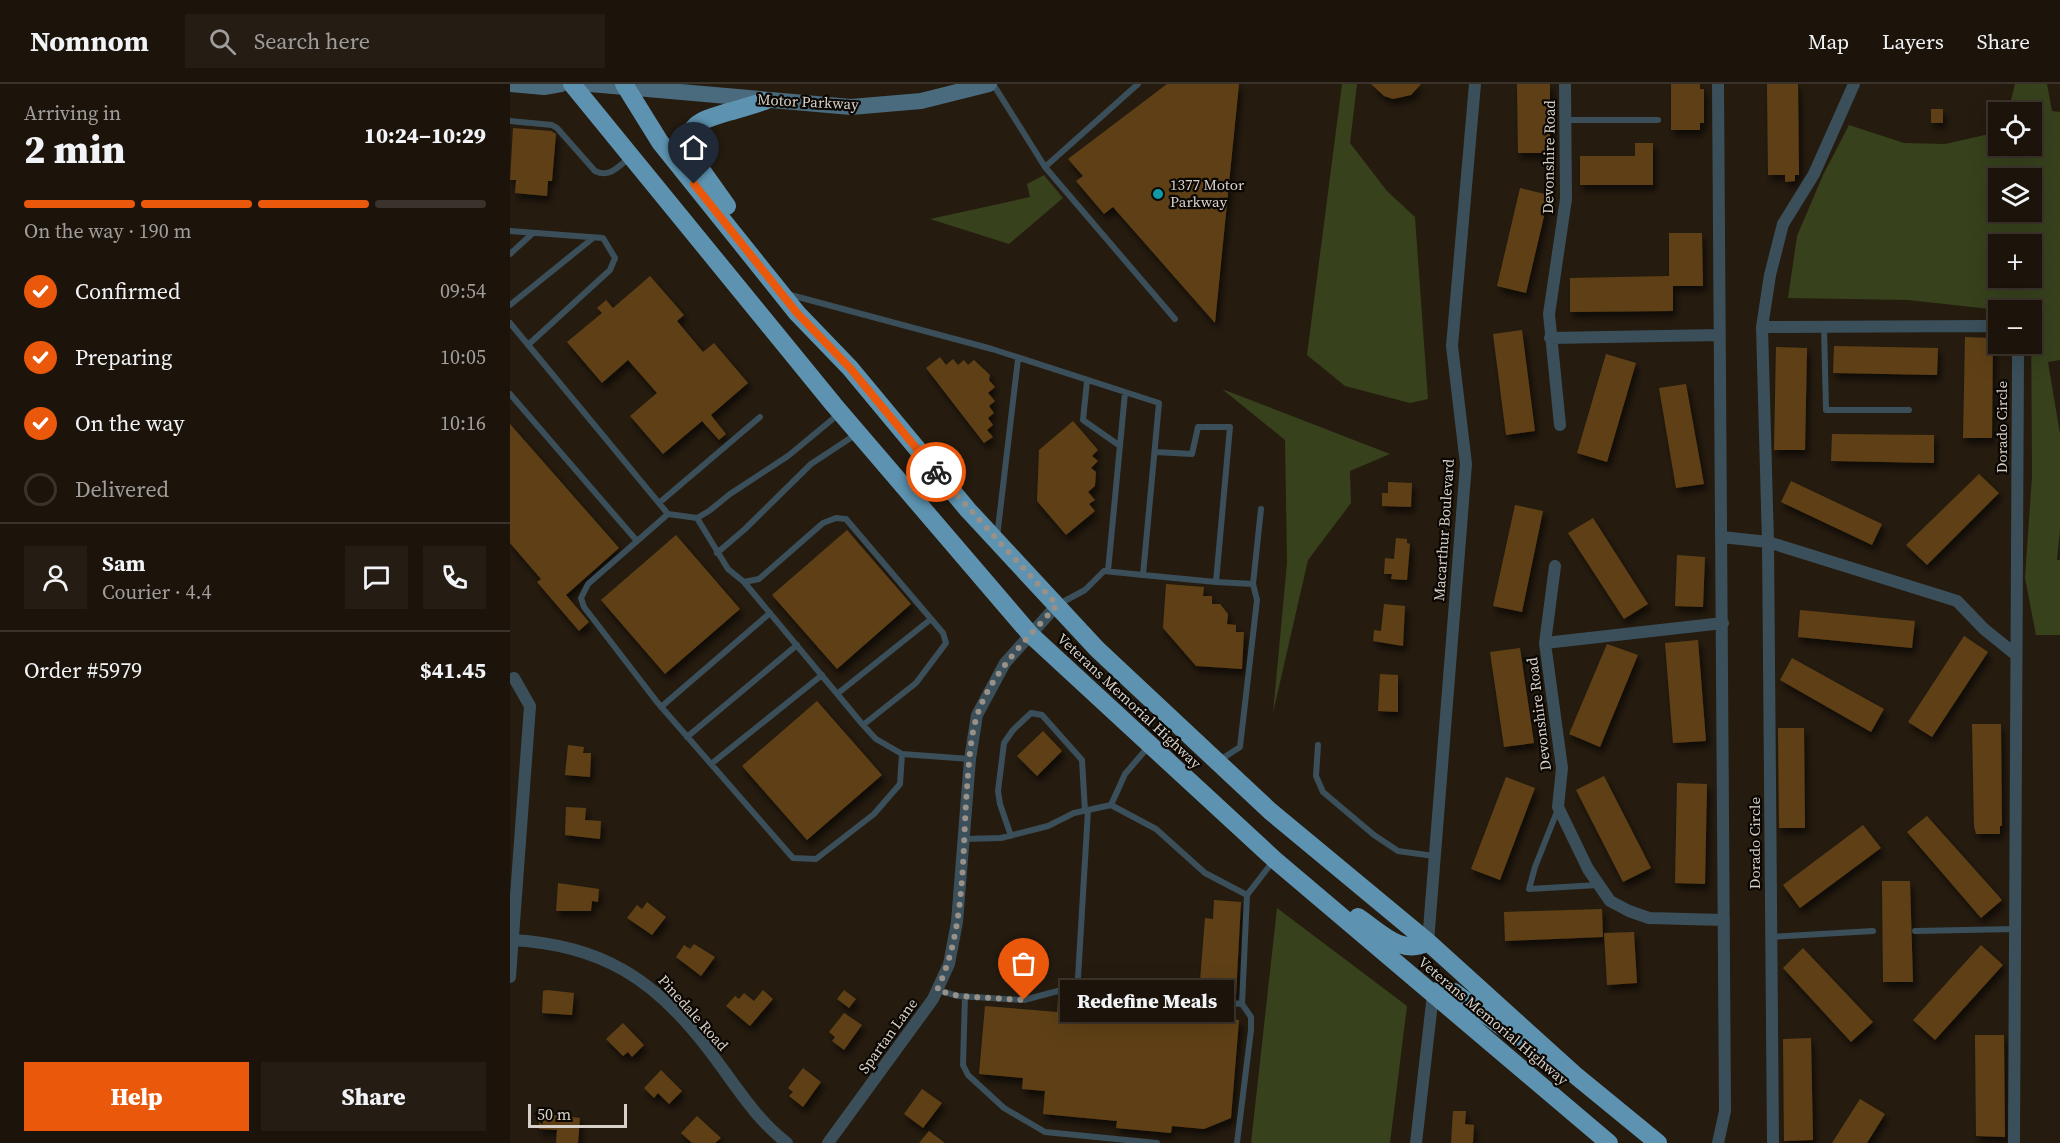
<!DOCTYPE html>
<html lang="en">
<head>
<meta charset="utf-8">
<style>
	:root { --surface:#1c140b; --page:#251d14; --text:#f1f3f6; --muted:#a09e9d; --line:#3a332c; --accent:#ea580c }
	body { margin:0; font-family:"Source Serif 4",serif; background:var(--page); color:var(--text); height:100vh; display:flex; flex-direction:column; font-size:22px; white-space:nowrap }
	* { box-sizing:border-box; margin:0 }
	p { font-size:20px; color:var(--muted) }
	.icon { flex:none; width:33px; height:33px; fill:none; stroke:currentColor; stroke-width:2; stroke-linecap:round; stroke-linejoin:round }
	.map { position:relative; flex:1; overflow:hidden }
	.drawer { display:flex; flex-direction:column; background:var(--surface); width:510px }
	.drawer>* { flex:none }
	.fabs { position:absolute; left:1478px; top:18px; display:grid; gap:12px }
	.fabs a { display:grid; place-items:center; width:54px; height:54px; border-radius:0px; background:var(--surface); box-shadow:0 6px 24px #0002,0 0 0 2px var(--line); font-size:30px }
	.scale { position:absolute; left:18px; bottom:15px; width:99px; box-sizing:border-box; padding-left:6px; border:3px solid #d8d1c9; border-top:0; font-size:16px; line-height:21px; white-space:nowrap; color:#d8d1c9; -webkit-text-stroke:4px #0b0703; paint-order:stroke }
	.pin { position:absolute; display:grid; place-items:center; width:51px; height:51px; color:#fff; margin:-62px -26px; border-radius:50% 50% 50% 0; rotate:-45deg; box-shadow:0 0 6px #0007 }
	.pin .icon { rotate:45deg }
	.courier { position:absolute; display:grid; place-items:center; width:60px; height:60px; margin:-30px; border:4px solid #ea580c; border-radius:50%; background:#fff; color:#222; box-shadow:0 2px 8px #0007 }
	.bubble { position:absolute; height:42px; border-radius:0px; background:var(--surface); box-shadow:0 6px 24px #0002,0 0 0 2px var(--line); font-size:20px; font-weight:800; line-height:42px; text-align:center }
	.summary em { font-style:normal; font-weight:800 }
	.summary div { display:flex; flex-direction:column-reverse }
	.summary { display:flex; align-items:center; justify-content:space-between; height:102px; padding:0 24px }
	h1 { font-size:39px; font-weight:800; line-height:45px }
	.bar { display:grid; grid-template-columns:repeat(4,1fr); gap:9px 6px; align-content:center; height:72px; padding:0 24px }
	.bar i { height:8px; border-radius:4px; background:var(--line) }
	.bar .active { background:var(--accent) }
	.bar p { grid-column:span 4 }
	.line { display:flex; align-items:center; gap:15px; padding:0 24px; border-top:2px solid var(--line) }
	.line div { flex:1 }
	.round { display:grid; place-items:center; flex:none; width:63px; height:63px; border-radius:0px; background:var(--page) }
	ol { padding:0 24px; list-style:none }
	li { display:flex; align-items:center; gap:18px; height:66px }
	li p { margin-inline-start:auto }
	li .icon { padding:6px; border-radius:50%; background:var(--accent); color:#fff; stroke-width:4 }
	li:last-child { color:var(--muted) }
	li i { width:33px; height:33px; border:3px solid var(--line); border-radius:50% }
	.action { display:flex; gap:12px; margin-top:auto; padding:12px 24px }
	.action a { flex:1; height:69px; border-radius:0px; background:var(--accent); color:#fff; font-size:24px; font-weight:800; line-height:69px; text-align:center }
	.action a+a { background:var(--page); color:var(--text) }
	header { display:flex; align-items:center; gap:36px; box-sizing:border-box; height:84px; padding:0 30px; background:var(--surface); border-bottom:2px solid var(--line) }
	header strong { font-size:28px }
	nav { display:flex; gap:33px; margin-inline-start:auto; font-size:21px }
	.search { width:420px; height:54px; background:var(--page); display:flex; align-items:center; gap:15px; box-sizing:border-box; padding:0 21px; border-radius:0px; color:var(--muted); font-size:22px }
	main { display:flex; flex:1; min-height:0 }
	.map>svg:first-child { display:block }
</style>
</head>
<body>
<header>
<strong>Nomnom</strong>
<div class="search"><svg class="icon" aria-label="search" viewBox="0 0 24 24"><circle cx="10" cy="10" r="6"/><path d="M15 15l6 6"/></svg>Search here</div>
<nav><a>Map</a><a>Layers</a><a>Share</a></nav>
</header>
<main>
<section class="drawer">
<div class="summary"><div><h1>2 min</h1><p>Arriving in</p></div><em>10:24–10:29</em></div>
<div class="bar"><i class="active"></i><i class="active"></i><i class="active"></i><i></i><p>On the way · 190 m</p></div>
<ol>
<li><svg class="icon" aria-label="check" viewBox="0 0 24 24"><path d="M5 12l5 5 9-10"/></svg>Confirmed<p>09:54</p></li>
<li><svg class="icon" aria-label="check" viewBox="0 0 24 24"><path d="M5 12l5 5 9-10"/></svg>Preparing<p>10:05</p></li>
<li><svg class="icon" aria-label="check" viewBox="0 0 24 24"><path d="M5 12l5 5 9-10"/></svg>On the way<p>10:16</p></li>
<li><i></i>Delivered</li>
</ol>
<div class="line" style="height:108px"><a class="round"><svg class="icon" aria-label="person" viewBox="0 0 24 24"><circle cx="12" cy="8" r="4"/><path d="M4 21q1-7 8-7t8 7"/></svg></a><div><b>Sam</b><p>Courier · 4.4</p></div><a class="round"><svg class="icon" aria-label="chat" viewBox="0 0 24 24"><path d="M4 5h16v11H9l-5 4z"/></svg></a><a class="round"><svg class="icon" aria-label="phone" viewBox="0 0 24 24"><path d="M5 4h4l2 5-3 2q2 4 5 5l2-3 5 2v4C11 20 4 13 5 4z"/></svg></a></div>
<div class="line" style="height:78px"><div>Order #5979</div><b>$41.45</b></div>
<div class="action"><a>Help</a><a>Share</a></div>
</section>
<div class="map">
<svg width="1550" height="1059" viewBox="0 0 1550 1059">
	<defs>
		<filter id="shadow"><feDropShadow dx="3" dy="5.5" stdDeviation="3" flood-color="#0009"/></filter>
	</defs>
	<rect width="100%" height="100%" fill="#251b0f"/>
	<path fill="#37411c" fill-rule="evenodd" d="M832,0h15l-7,59 37,48 28,26 13,182 -18,4 -65,-17 -38,-31z
		M1505,0h32l5,27 8,1v248l-12,2 12,72v96l-3,30h3v75h-24l-11,-57 7,-102 -1,-166h-32l-91,-10 -120,-2 9,-62 26,-61 26,-50 55,18 41,1 53,-12v14h33v-34h-23zM1521,94v34h-33v-34zM1488,160h33v34h-33z
		M534,91l19,23 -54,46 -79,-25 100,-22 -3,-13z
		M712,305l168,65 -40,17 1,32 -43,57 -35,153 14,-150 -2,-123z
		M767,824l130,98 -17,137h-139z"/>
	<path fill="#5f4015" filter="url(#shadow)" d="M657,0h72l-24,239 -102,-116 -9,7 -28,-33 7,-5 -15,-17z
		M861,0h50l-10,11 -18,4 -9,-3z
		M1007,0h33v69h-32z
		M1161,0h29v5h4v34h-4v7h-29z
		M1257,0h31l1,91h-4v6l-10,1v-7h-17z
		M1421,25h12v14h-12z
		M3,44l38,3 5,3 -4,47h-4l-1,15 -32,-3 1,-13h-6z
		M1125,59h18v42h-73v-29h55z
		M1010,104l29,7 -23,98 -29,-7z
		M1159,149h33l1,53h-30v25l-103,1v-34l99,-2z
		M140,192l34,39 -7,6 26,31 11,-9 34,40 -37,32 15,19 -7,6 -17,-19 -39,33 -33,-38 27,-23 -29,-33 -26,23 -35,-41 35,-29 -5,-5 9,-8 7,8z
		M1012,246l13,101 -29,4 -13,-101z
		M1455,253l28,1 -1,100h-29z
		M1324,262l104,2 -1,27 -104,-2z
		M1266,263l31,1 -2,102h-31z
		M1096,270l30,9 -29,99 -30,-9z
		M430,273l6,8 7,-6 5,6 6,-5 4,5 6,-5 16,15 -1,5 6,7 -7,6 7,8 -6,5 5,7 -6,5 5,7 -6,5 6,7 -9,6 -58,-75z
		M1176,300l18,100 -28,4 -17,-100z
		M563,337l25,29 -6,6 6,5 -7,7 5,4 -1,14 -7,6 7,8 -6,4 6,7 -29,24 -29,-34 2,-51z
		M0,340l109,124 -53,47 23,27 -10,9 -42,-49 4,-3 -31,-36z
		M1322,350l102,1v28l-103,-2z
		M1469,390l20,19 -72,72 -21,-20z
		M1281,397l91,43 -10,21 -91,-43z
		M878,398l24,1 -1,24 -29,-1v-13h6z
		M1005,421l28,6 -21,101 -29,-6z
		M1083,434l55,86 -24,15 -56,-86z
		M337,446l64,74 -74,65 -65,-74z
		M166,451l64,74 -75,65 -64,-74z
		M886,454l11,1v4l3,1 -3,36 -16,-1 1,-5h-8l1,-16 9,1z
		M1167,471l28,2 -2,50 -28,-1z
		M656,500l38,3 -1,9h9v8h8l8,10 -1,10 9,1v7h8l-2,37 -46,-3 -33,-38z
		M874,520l21,2 -2,40 -30,-5 1,-11 7,1z
		M1290,526l115,11 -3,27 -114,-11z
		M1454,552l24,16 -56,85 -24,-15z
		M1188,556l8,101 -33,2 -8,-100z
		M1097,560l31,11 -38,92 -31,-13z
		M1010,564l14,95 -30,4 -14,-95z
		M1282,574l92,51 -13,23 -91,-52z
		M870,590l18,1v37l-20,-1z
		M307,617l65,74 -75,65 -65,-74z
		M1462,640h29l1,102h-2v8h-24l-2,-8z
		M1268,644h26l1,100h-26z
		M533,647l19,20 -25,25 -20,-20z
		M58,661l16,2 -1,6h8l-1,24 -25,-2z
		M1094,692l47,92 -28,14 -47,-92z
		M996,693l29,11 -35,92 -29,-11z
		M1167,699l30,1 -2,100 -30,-1z
		M56,723l20,1 -1,12 16,1 -1,18 -35,-4z
		M1417,732l75,84 -21,18 -74,-86z
		M1353,741l18,23 -81,60 -17,-23z
		M1372,797h28l3,101h-30z
		M48,799l41,6 -1,13 -6,-1 -1,10h-35z
		M704,816l27,2 -5,93 -37,-1 6,-76 8,1z
		M137,818l19,15 -14,18 -25,-17 10,-13 5,4z
		M1092,825l1,28 -98,4 -1,-29z
		M1124,848l3,51 -30,2 -3,-52z
		M184,860l21,13 -14,19 -25,-19 8,-12 6,4z
		M1471,861l22,20 -68,75 -22,-20z
		M1293,864l70,74 -22,20 -68,-74z
		M37,906l27,3 -2,22 -30,-2 1,-22z
		M253,906l10,9 -23,27 -24,-20 9,-10 4,3 5,-6 10,8z
		M334,906l12,9 -7,9 -12,-9z
		M548,914l73,6 -1,6 109,10 -8,98 -27,11 -32,-3 -1,7 -55,-5 1,-7 -74,-7 2,-23 -23,-2 1,-11 -44,-4 6,-68 72,6z
		M334,929l18,12 -18,25 -12,-9 3,-4 -6,-5z
		M113,939l21,22 -12,12 -4,-5 -5,4 -17,-17z
		M1465,951h29l1,102 -29,-1z
		M1301,954l2,102 -29,1 -1,-102z
		M293,984l18,14 -18,25 -14,-11 4,-4 -5,-4z
		M151,986l21,21 -13,13 -11,-11 -4,5 -10,-10z
		M412,1005l20,14 -19,25 -19,-14z
		M1350,1015l25,15 -18,29h-35z
		M943,1027h13l-1,13 9,1 -1,18h-22z
		M30,1029l40,5 -2,25h-22l1,-13 -18,-1z
		M187,1032l24,22 -6,5h-23l-11,-10z
		M419,1047l16,12h-26z"/>
	<g fill="none" stroke-linecap="round" stroke-linejoin="round">
		<path stroke="#3a4f5a" stroke-width="6" d="M483,0l52,83 130,152
			M1055,36h93
			M0,37l42,4 5,3 38,43c14,7 23,-4 34,-13
			M535,83l93,-83
			M0,147l93,7 12,20 -5,12 -82,75
			M0,170l23,-21
			M277,210l205,55 167,54 -16,172 -39,-4 -19,19 -26,14
			M0,221l83,-67
			M0,239l158,191 29,4 12,-7 21,-17 58,-38 52,-43
			M1314,243l2,83h83
			M577,297l-4,39 37,26
			M0,310l127,147
			M645,368l37,2 6,-27h32l-14,155 37,2 8,-75
			M149,419l101,-86
			M158,430l-80,70 -7,14 3,9 73,95 136,156 23,1 58,-45 26,-30 2,-30 -26,-15 -13,-14
			M187,434l31,51 16,13 15,-3 64,-56 13,-5 10,1 97,114 3,10 -30,40 -53,42 -119,-143
			M487,453l21,-178
			M207,469l28,-24 66,-65 44,-29
			M598,487l17,-178
			M633,491l73,7
			M327,610l94,-75
			M151,623l109,-94
			M177,653l110,-92
			M808,661l-2,31 7,16 51,43 24,16 36,5
			M392,670l68,5
			M710,676l20,-13 17,-147 -4,-16
			M201,680l111,-89
			M601,721l45,24 49,44 42,22 27,-35
			M1048,725l-23,58 -6,22 69,-4
			M501,752l-11,-32 -2,-13 6,-48 9,-13 18,-17 11,2 40,45 3,51
			M454,755l37,-1 47,-12 26,-13 37,-8 14,-31 24,-28
			M1405,847l100,-2
			M1261,853l102,-6
			M563,903l169,17
			M427,906l21,6 66,4 49,-13 5,-9 10,-168
			M455,912l-2,69 5,10 36,33 41,24 112,11
			M727,1059l14,-113v-13l-9,-13 5,-109"/>
		<path stroke="#3a4f5a" stroke-width="12" d="M1208,0l7,1027 -7,32
			M1252,243l227,-1 9,2
			M1040,254l169,-3
			M1050,341l-11,-111 17,-115 -1,-115
			M1212,453l46,5 189,59 27,28 31,25
			M1045,482l-10,77 17,125 -4,39 30,62 22,32 19,10 20,7 75,2
			M1035,559l178,-20
			M3,856c88,5 142,39 195,109 25,32 46,69 79,94
			M918,858l38,-478 -14,-118 23,-262
			M0,893l20,-271 -16,-28
			M318,1059l105,-144 16,-35 8,-42 13,-163 7,-44 28,-52 52,-58
			M906,1059l17,-149
			M1263,1059l-5,-601 -6,-215 8,-52 13,-51 31,-50 40,-90
			M1504,1059l4,-787 -3,-12"/>
		<path stroke="#496b7d" stroke-width="16" d="M0,0l34,3 17,-3
			M80,0l261,23 70,-6 68,-17"/>
		<path stroke="#5d93b0" stroke-width="18" d="M62,0l262,321 197,230 244,225 334,283
			M114,0l36,58 137,171 53,55 118,142 129,139 173,162 158,131 147,133 83,68
			M217,122l-37,-52c-7,-32 16,-35 38,-42 12,-3 24,-7 37,-11
			M848,833c21,14 44,40 70,25
			M923,910l8,-5 13,3 69,50"/>
	</g>
	<g fill="none" stroke-linecap="round" stroke-linejoin="round">
		<path stroke="#999188" stroke-width="6" stroke-dasharray="0 10.8" d="M426,388l121,133c-28,32 -67,69 -80,111 -7,22 -8,48 -10,72 -5,66 -1,142 -30,202l21,6 66,4"/>
		<path stroke="#ea580c" stroke-width="8" d="M184,100l103,129 53,55 86,104"/>
	</g>
	<circle fill="#0f9aa8" stroke="#0b0703" stroke-width="2" cx="648" cy="110" r="6"/>
	<g text-anchor="middle" stroke-width="4.5" stroke-linejoin="round" paint-order="stroke">
		<g font-size="15" fill="#d8d1c9" stroke="#0b0703">
			<text transform="translate(298 18) rotate(3)" y="5">Motor Parkway</text>
			<text transform="translate(1039 73) rotate(-89)" y="5">Devonshire Road</text>
			<text transform="translate(1492 343) rotate(-90)" y="5">Dorado Circle</text>
			<text transform="translate(934 446) rotate(-86)" y="5">Macarthur Boulevard</text>
			<text transform="translate(619 617) rotate(43)" y="5">Veterans Memorial Highway</text>
			<text transform="translate(1029 630) rotate(-97)" y="5">Devonshire Road</text>
			<text transform="translate(1245 759) rotate(-90)" y="5">Dorado Circle</text>
			<text transform="translate(183 929) rotate(48)" y="5">Pinedale Road</text>
			<text transform="translate(983 937) rotate(40)" y="5">Veterans Memorial Highway</text>
			<text transform="translate(378 952) rotate(-54)" y="5">Spartan Lane</text>
		</g>
		<g font-size="15" fill="#d8d1c9" stroke="#0b0703" text-anchor="start">
			<text x="660" y="106">1377 Motor<tspan x="660" dy="17">Parkway</tspan></text>
		</g>
	</g>
</svg>
<div class="fabs">
<a><svg class="icon" aria-label="locate" viewBox="0 0 24 24"><circle cx="12" cy="12" r="6"/><path d="M12 2v4M12 18v4M2 12h4M18 12h4"/></svg></a>
<a><svg class="icon" aria-label="layers" viewBox="0 0 24 24"><path d="M12 4l9 5-9 5-9-5zM3 14l9 5 9-5"/></svg></a>
<a>+</a>
<a>−</a>
</div>
<div class="scale">50 m</div>
<div class="pin" style="left:514px;top:916px;background:#ea580c"><svg class="icon" aria-label="bag" viewBox="0 0 24 24"><path d="M5 8h14l-1 12H6zM9 8a3 3 0 0 1 6 0"/></svg></div>
<div class="pin" style="left:184px;top:100px;background:#1f2937"><svg class="icon" aria-label="home" viewBox="0 0 24 24"><path d="M3 11l9-7 9 7M6 9v11h12V9"/></svg></div>
<div class="courier" style="left:426px;top:388px"><svg class="icon" aria-label="bike" viewBox="0 0 24 24"><circle cx="6" cy="16" r="4"/><circle cx="18" cy="16" r="4"/><path d="M6 16l4-8h5l3 8M10 8l3 8H6M13 5h3"/></svg></div>
<div class="bubble" style="left:550px;top:896px;width:174px">Redefine Meals</div>
</div>
</main>
</body>
</html>
